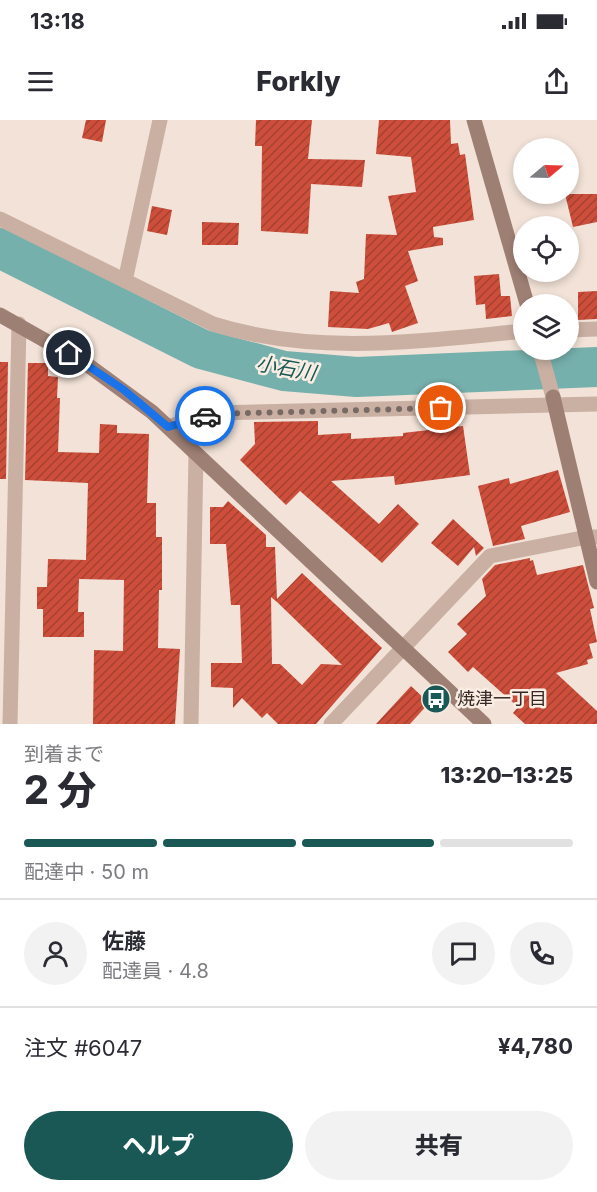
<!DOCTYPE html>
<html lang="ja">
<head>
<meta charset="utf-8">
<style>
	:root { --surface:#fff; --page:#f2f2f3; --text:#2b2b33; --muted:#7c7c81; --line:#e1e1e2; --accent:#195855 }
	body { margin:0; font-family:Inter,"Noto Sans JP",sans-serif; background:var(--page); color:var(--text); height:100vh; display:flex; flex-direction:column; font-size:22px; white-space:nowrap }
	* { box-sizing:border-box; margin:0 }
	p { font-size:20px; color:var(--muted) }
	.icon { flex:none; width:33px; height:33px; fill:none; stroke:currentColor; stroke-width:2; stroke-linecap:round; stroke-linejoin:round }
	.map { position:relative; height:604px; overflow:hidden }
	.panel { display:flex; flex-direction:column; background:var(--surface); flex:1 }
	.panel>* { flex:none }
	.needle { width:39px; rotate:71deg }
	.fabs { position:absolute; left:513px; top:18px; display:grid; gap:12px }
	.fabs a { display:grid; place-items:center; width:66px; height:66px; border-radius:50%; background:var(--surface); box-shadow:0 3px 9px #0003; font-size:30px }
	.pin { position:absolute; display:grid; place-items:center; width:51px; height:51px; color:#fff; margin:-26px; border:3px solid #fff; border-radius:50%; box-shadow:0 2px 6px #0007 }
	.courier { position:absolute; display:grid; place-items:center; width:60px; height:60px; margin:-30px; border:4px solid #1a73e8; border-radius:50%; background:#fff; color:#222; box-shadow:0 2px 8px #0007 }
	.head em { font-style:normal; font-weight:800 }
	.head div { display:flex; flex-direction:column-reverse }
	.head { display:flex; align-items:center; justify-content:space-between; height:102px; padding:0 24px }
	h1 { font-size:39px; font-weight:800; line-height:45px }
	.bar { display:grid; grid-template-columns:repeat(4,1fr); gap:9px 6px; align-content:center; height:72px; padding:0 24px }
	.bar i { height:8px; border-radius:4px; background:var(--line) }
	.bar .active { background:var(--accent) }
	.bar p { grid-column:span 4 }
	.line { display:flex; align-items:center; gap:15px; padding:0 24px; border-top:2px solid var(--line) }
	.line div { flex:1 }
	.round { display:grid; place-items:center; flex:none; width:63px; height:63px; border-radius:32px; background:var(--page) }
	.action { display:flex; gap:12px; margin-top:auto; padding:12px 24px }
	.action a { flex:1; height:69px; border-radius:36px; background:var(--accent); color:#fff; font-size:24px; font-weight:800; line-height:69px; text-align:center }
	.action a+a { background:var(--page); color:var(--text) }
	.status { display:flex; justify-content:space-between; align-items:center; height:42px; padding:0 30px; background:var(--surface); direction:ltr }
	.status svg { height:16px; fill:currentColor }
	header { display:flex; justify-content:space-between; align-items:center; height:78px; padding:0 24px; background:var(--surface); font-size:27px; font-weight:800 }
	.map>svg:first-child { display:block }
</style>
</head>
<body>
<div class="status"><b>13:18</b><svg viewBox="0 0 49 12"><path d="M0 12V9h3v3zM5 12V6h3v6zM10 12V3h3v9zM15 12V0h3v12zM26 1h20v11H26zM47 4h2v5h-2z"/></svg></div>
<header><svg class="icon" aria-label="menu" viewBox="0 0 24 24"><path d="M4 6h16M4 12h16M4 18h16"/></svg>Forkly<svg class="icon" aria-label="share" viewBox="0 0 24 24"><path d="M12 15V3M7 8l5-5 5 5M5 13v7h14v-7"/></svg></header>
<div class="map">
<svg width="597" height="604" viewBox="0 0 597 604">
	<defs>
		<pattern id="building-hatch" width="6" height="6" patternUnits="userSpaceOnUse" patternTransform="scale(1.5)"><rect width="6" height="6" fill="#cc4e3b"/><path d="M-1 1l2-2M0 6l6-6M5 7l2-2" fill="none" stroke="#a64131"/></pattern>
	</defs>
	<rect width="100%" height="100%" fill="#f2e2d7"/>
	<g fill="none" stroke-linecap="round" stroke-linejoin="round">
		<path stroke="#75b0ac" stroke-width="40" d="M0,128l201,101 83,22 73,6 240,-10"/>
	</g>
	<path fill="url(#building-hatch)" fill-rule="evenodd" d="M86,0h20l-4,22 -20,-4z
		M256,0h56l-4,39 57,1 -3,27 -51,-3 -3,50 -47,-3 1,-85h-7z
		M379,0h71l1,24 7,-1 2,12 5,-1 9,66 -41,7 1,10 9,1v7l-35,6 10,30 -13,5 13,37 -26,9 -3,-9 -21,6 -40,-2 2,-36 29,2 -3,-11 8,-3 2,-45 31,1 -9,-39 28,-4 -5,-35 -35,-3z
		M565,74h32v28l-24,5z
		M152,86l20,4 -5,25 -20,-4z
		M202,102l37,1 -1,22h-36z
		M499,154l2,22h9l2,20 -26,3 -1,-15 -9,1 -2,-29z
		M597,171v28l-19,1v-28z
		M0,242h8l-2,117h-6z
		M28,243h20v13l10,1 -1,21h3l-2,54 41,1 1,-29 17,1v8l32,1 -2,69h9v34h6v53h-3l-1,58 22,1 -5,75h-82l1,-74 29,1 1,-71 -45,-1 -1,33h6v25h-41v-28h-6v-22h10l1,-28 38,1 2,-77 -63,-3z
		M318,301v14l33,-2v6l52,-3v-3l60,-7 7,49 -75,10 -1,-9 -63,5 48,43 19,-20 21,20 -37,39 -82,-72 -14,14 -46,-45 15,-16 -1,-22z
		M558,350l12,42 -49,14 4,13 -32,7 -15,-60 31,-8 1,6z
		M228,381l38,34v12h9l2,52 25,-26 80,75 -66,76h-38l-11,-11 -5,5 -20,-20 -9,10v-20l-22,-1v-24h31l-2,-58h-9l-5,-61h-16v-37h13zM271,477l6,5 65,63 -21,-1 -19,21 -22,-21h-8z
		M453,399l31,29 -8,8 -2,-9 -16,19 -27,-23z
		M530,438v3l3,-1 4,15 46,-10 11,43 -4,1 7,33 -8,2 4,14 -6,2 1,4 -32,9 41,38v13h-72l-12,-11 5,-6 -45,-40 -5,5 -20,-20 19,-18 -10,-10 29,-28 -4,-17 13,-14z
		M411,566l18,17 -19,21h-34z"/>
	<g fill="none" stroke-linecap="round" stroke-linejoin="round">
		<path stroke="#cab0a3" stroke-width="15" d="M0,99l213,105c102,32 207,17 311,7
			M125,161l35,-161
			M568,210l29,-1
			M540,230l13,47
			M168,307l45,-14 384,-9
			M10,604l9,-400
			M191,604l5,-270
			M331,604l159,-168 97,-19h10"/>
		<path stroke="#9e7f74" stroke-width="15" d="M474,0l53,184
			M0,195l85,48 67,49 332,312
			M553,277l44,185"/>
	</g>
	<g fill="none" stroke-linecap="round" stroke-linejoin="round">
		<path stroke="#776963" stroke-width="6" stroke-dasharray="0 10.8" d="M205,296l8,-2 228,-6"/>
		<path stroke="#1a73e8" stroke-width="8" d="M69,233l55,37 44,37 37,-11"/>
	</g>
	<defs>
		<g id="bus-disc" transform="scale(1.5)"><circle r="9.5" fill="#195855" stroke="#faede3"/><path d="M-5-6H5V4H4V6H2V4H-2V6H-4V4H-5ZM-3.5-4V0h7V-4ZM-3.5 1.2v1.5H-2V1.2ZM2 1.2v1.5H3.5V1.2Z" fill="#fff"/></g>
	</defs>
	<g fill-rule="evenodd">
		<use href="#bus-disc" x="436" y="579"/>
	</g>
	<g text-anchor="middle" stroke-width="5" stroke-linejoin="round" paint-order="stroke">
		<g font-size="18" fill="#352825" stroke="#faede3" text-anchor="start">
			<text x="457" y="585">焼津一丁目</text>
		</g>
		<g font-size="20" font-style="italic" fill="#195855" stroke="#faede3">
			<text transform="translate(286 248) rotate(10)" y="7">小石川</text>
		</g>
	</g>
</svg>
<div class="fabs">
<a><svg class="needle" viewBox="-14 -14 28 28"><path d="M0-13l5 13h-10z" fill="#e53935"/><path d="M0 13l5-13h-10z" fill="#7c7c81"/></svg></a>
<a><svg class="icon" aria-label="locate" viewBox="0 0 24 24"><circle cx="12" cy="12" r="6"/><path d="M12 2v4M12 18v4M2 12h4M18 12h4"/></svg></a>
<a><svg class="icon" aria-label="layers" viewBox="0 0 24 24"><path d="M12 4l9 5-9 5-9-5zM3 14l9 5 9-5"/></svg></a>
</div>
<div class="pin" style="left:441px;top:288px;background:#ea580c"><svg class="icon" aria-label="bag" viewBox="0 0 24 24"><path d="M5 8h14l-1 12H6zM9 8a3 3 0 0 1 6 0"/></svg></div>
<div class="pin" style="left:69px;top:233px;background:#1f2937"><svg class="icon" aria-label="home" viewBox="0 0 24 24"><path d="M3 11l9-7 9 7M6 9v11h12V9"/></svg></div>
<div class="courier" style="left:205px;top:296px"><svg class="icon" aria-label="car" viewBox="0 0 24 24"><path d="M5 17H2v-5l4-1 3-4h7l3 4 3 1v5h-3M9 17h6M6 11h13"/><circle cx="7" cy="17" r="2"/><circle cx="17" cy="17" r="2"/></svg></div>
</div>
<section class="panel">
<div class="head"><div><h1>2 分</h1><p>到着まで</p></div><em>13:20–13:25</em></div>
<div class="bar"><i class="active"></i><i class="active"></i><i class="active"></i><i></i><p>配達中 · 50 m</p></div>
<div class="line" style="height:108px"><a class="round"><svg class="icon" aria-label="person" viewBox="0 0 24 24"><circle cx="12" cy="8" r="4"/><path d="M4 21q1-7 8-7t8 7"/></svg></a><div><b>佐藤</b><p>配達員 · 4.8</p></div><a class="round"><svg class="icon" aria-label="chat" viewBox="0 0 24 24"><path d="M4 5h16v11H9l-5 4z"/></svg></a><a class="round"><svg class="icon" aria-label="phone" viewBox="0 0 24 24"><path d="M5 4h4l2 5-3 2q2 4 5 5l2-3 5 2v4C11 20 4 13 5 4z"/></svg></a></div>
<div class="line" style="height:78px"><div>注文 #6047</div><b>¥4,780</b></div>
<div class="action"><a>ヘルプ</a><a>共有</a></div>
</section>
</body>
</html>
